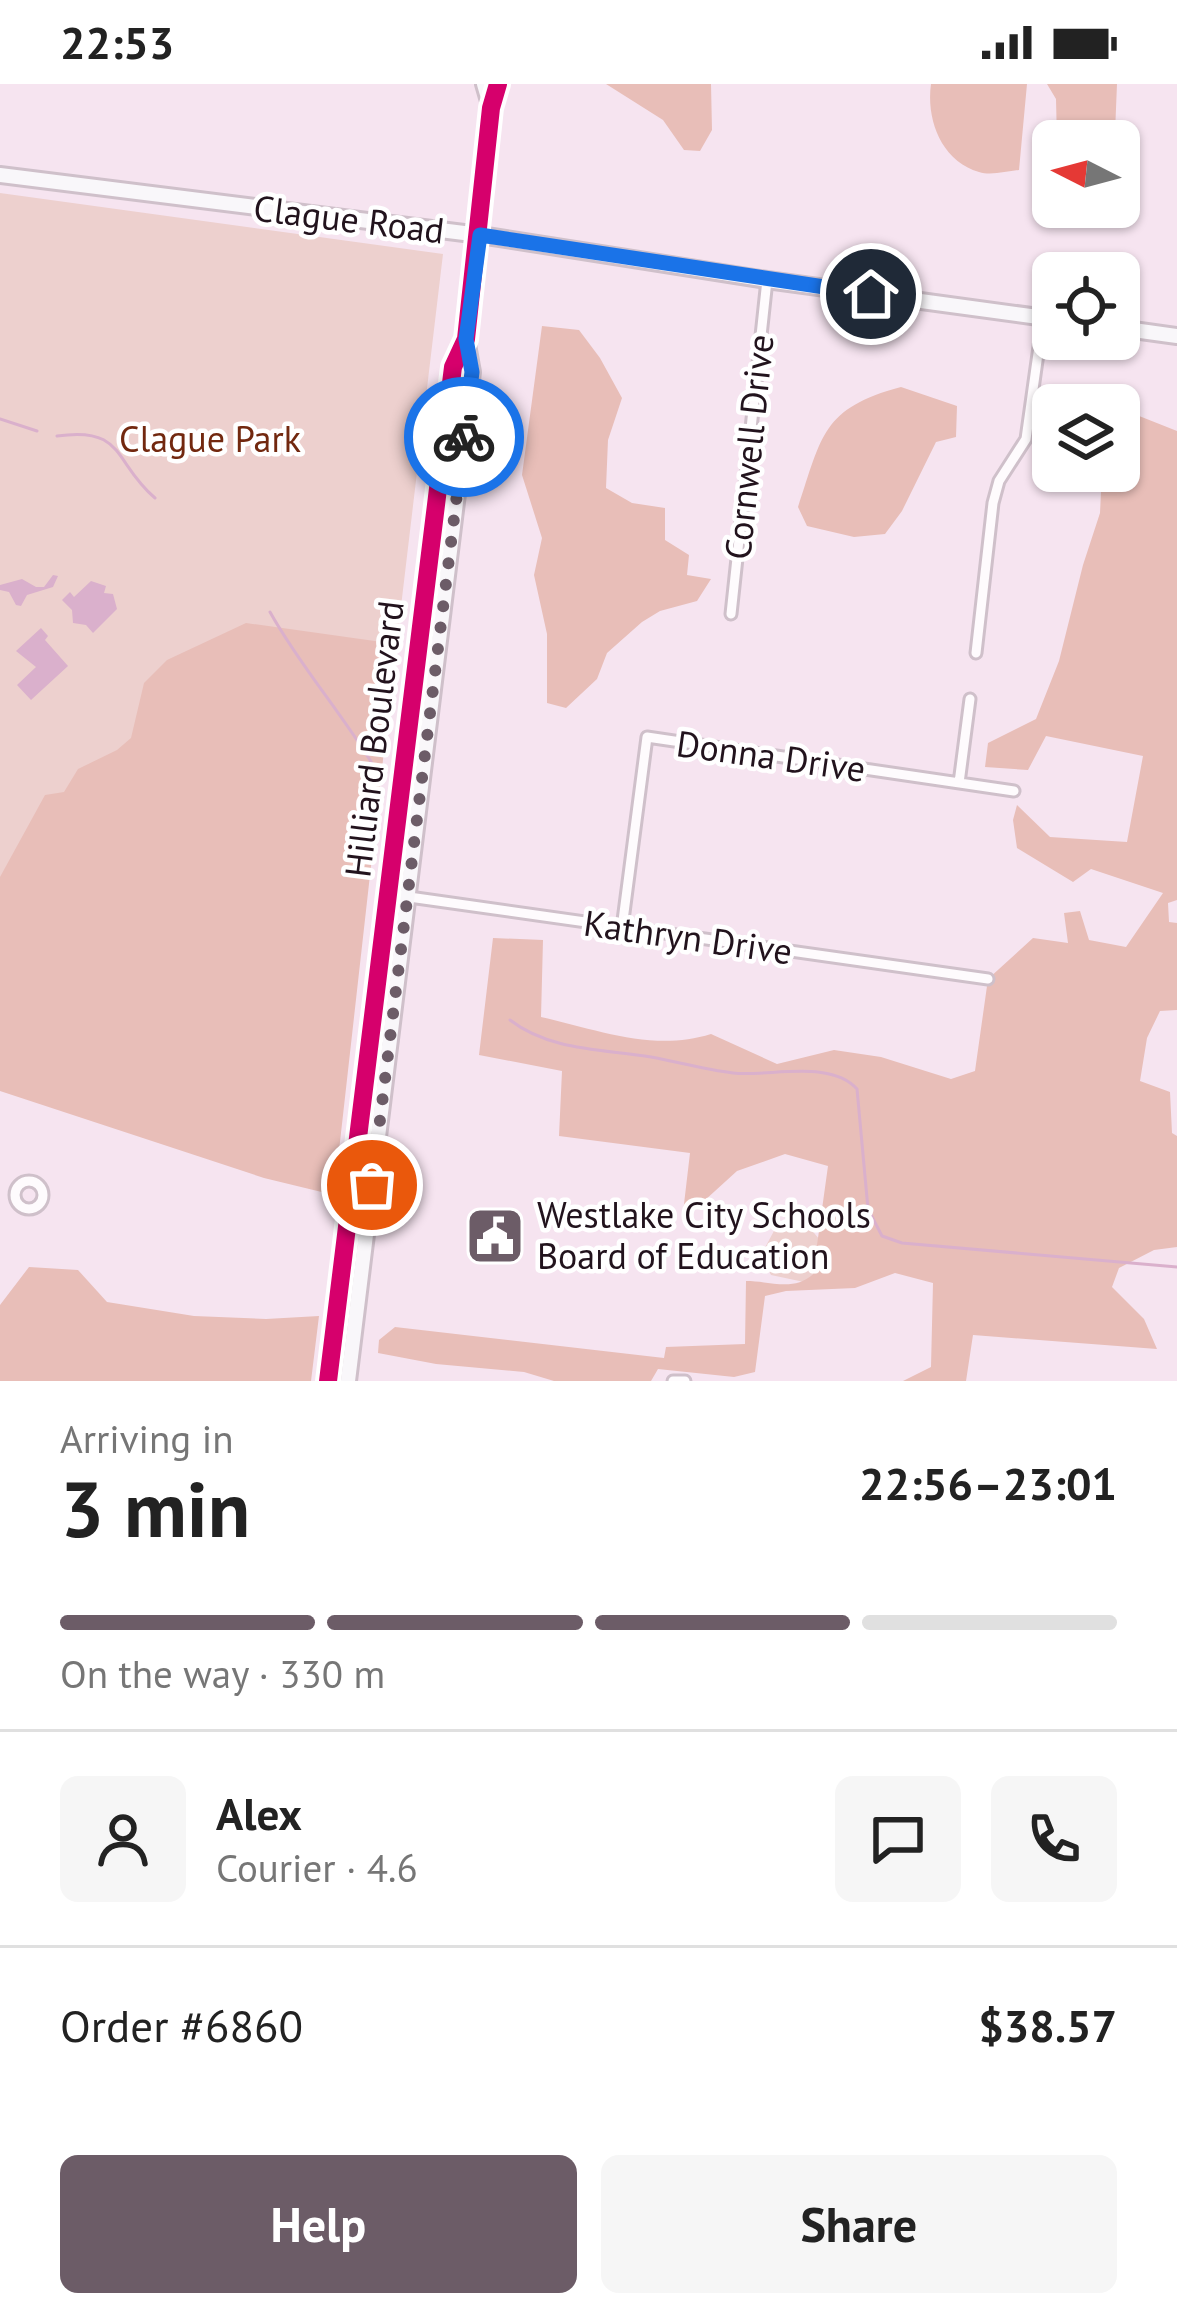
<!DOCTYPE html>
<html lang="en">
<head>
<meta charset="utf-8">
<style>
	:root { --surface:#fff; --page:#f6f6f6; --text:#222; --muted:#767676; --line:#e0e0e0; --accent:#6c5c67 }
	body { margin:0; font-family:"PT Sans",sans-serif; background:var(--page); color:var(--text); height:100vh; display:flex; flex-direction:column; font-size:45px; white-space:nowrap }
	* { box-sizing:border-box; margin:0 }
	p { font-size:39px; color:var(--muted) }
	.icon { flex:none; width:66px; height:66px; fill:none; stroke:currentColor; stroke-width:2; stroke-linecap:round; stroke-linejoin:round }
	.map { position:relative; height:1297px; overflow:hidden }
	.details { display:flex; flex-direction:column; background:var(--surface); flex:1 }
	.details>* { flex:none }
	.needle { width:78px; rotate:276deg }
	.buttons { position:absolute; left:1032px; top:36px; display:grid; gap:24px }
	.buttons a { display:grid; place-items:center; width:108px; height:108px; border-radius:18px; background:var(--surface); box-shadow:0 3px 9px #0004; font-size:60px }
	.pin { position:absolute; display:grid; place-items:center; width:102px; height:102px; color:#fff; margin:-51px; border:6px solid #fff; border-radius:50%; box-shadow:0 3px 12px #0007 }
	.courier { position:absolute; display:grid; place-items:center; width:120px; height:120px; margin:-60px; border:9px solid #1a73e8; border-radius:50%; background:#fff; color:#222; box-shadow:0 3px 15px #0007 }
	.head em { font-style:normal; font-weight:600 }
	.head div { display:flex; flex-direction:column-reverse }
	.head { display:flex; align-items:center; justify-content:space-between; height:204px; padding:0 60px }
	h1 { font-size:78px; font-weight:600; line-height:90px }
	.bar { display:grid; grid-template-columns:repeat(4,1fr); gap:18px 12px; align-content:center; height:144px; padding:0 60px }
	.bar i { height:15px; border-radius:9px; background:var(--line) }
	.bar .selected { background:var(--accent) }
	.bar p { grid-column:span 4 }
	.line { display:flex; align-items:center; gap:30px; padding:0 60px; border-top:3px solid var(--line) }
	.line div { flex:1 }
	.round { display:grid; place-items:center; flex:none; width:126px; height:126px; border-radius:18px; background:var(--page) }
	.button { display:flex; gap:24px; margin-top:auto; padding:24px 60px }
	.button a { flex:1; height:138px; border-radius:18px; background:var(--accent); color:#fff; font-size:48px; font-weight:600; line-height:138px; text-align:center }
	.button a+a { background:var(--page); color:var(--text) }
	.status { display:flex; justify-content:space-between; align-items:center; height:84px; padding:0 60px; background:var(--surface); direction:ltr }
	.status svg { height:33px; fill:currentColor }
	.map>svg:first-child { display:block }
</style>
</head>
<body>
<div class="status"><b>22:53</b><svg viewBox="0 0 49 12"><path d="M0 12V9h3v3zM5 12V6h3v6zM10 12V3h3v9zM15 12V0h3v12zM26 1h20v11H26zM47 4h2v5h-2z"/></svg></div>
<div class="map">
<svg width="1177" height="1297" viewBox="0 0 1177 1297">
	<rect width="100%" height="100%" fill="#f6e4f0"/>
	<path fill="#edd0ce" d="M0,109l443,61 -112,940 -331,-121z
		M459,284l7,2 -16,122 -3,1z
		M445,432l2,3 -44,364 -6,-1 44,-363z
		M395,828l4,3 -31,224 -3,-4z
		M369,1078l-16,126 -6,-10 15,-108z
		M793,1139l16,4 11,13 -7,34 -9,8 -33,-7 -10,-20 14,-26z"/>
	<path fill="#e8beb8" d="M606,0h105l1,46 -12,21 -16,-1 -21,-30z
		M931,0h96l-8,86c-12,1 -28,6 -40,2 -38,-11 -53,-53 -48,-88z
		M1047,0h70l-2,49 -4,8h-54l-1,-42z
		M542,242l37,4 21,28 22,40 -14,42 -2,48 26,15 33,5v32l24,15 -2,20 24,4 -14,22 -37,10 -18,11 -35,31 -10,26 -31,29 -19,-5v-69l-13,-59 8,-37 -20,-63z
		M901,303l56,19 -1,31 -20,5 -34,69 -17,23 -31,3 -47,-11 -9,-19c24,-71 24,-99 103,-120z
		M1119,324l58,23v469l-9,3 1,19 8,1v87l-17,1 -13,27 -7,43 30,11 2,41 5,3v111l-23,3 -35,18 -7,19 32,32 13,30 -184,-14 -7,46h-63l28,-14 2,-84 -38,-10 -40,15 -69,3 -21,5 -10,76 -21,5 -76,-8 -7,12h-97l-30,-9 -88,-8 -58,-11 1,-13 16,-13 269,31 2,-11 79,-3 1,-63c25,0 48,11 67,-7l15,-108 -43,-12 -48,17 -55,50 8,-68 -131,-17 3,-65 -83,-16 14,-117 50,2 -2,77c57,13 113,35 170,17l66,30 57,-14 47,7 70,22 24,-8 13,-92 45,-41 35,5 -4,-30 16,-2 9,29 37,7 37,-54 -72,-24 -18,13 -56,-34 -4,-28 4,-15 33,32 77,5 16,-86 -97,-20 -18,34 -43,-3 3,-24 48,-24 23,-58 24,-96 17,-52 2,-42h17z
		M246,539l150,21 -62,551 -70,-17 -264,-87v-214l45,-82 19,-3 14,-23 39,-19 14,-12 13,-55 23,-23z
		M29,1183l49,3 29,32 87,14 72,3 53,-3 -8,65h-311v-76z"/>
	<path fill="#dab0cc" d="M53,491l5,1 -5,11 -26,8 -6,11 -5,-1 -7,-13 -9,-2v-5l22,-6 14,8h8z
		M91,497l15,5 -2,7 9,1 4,15 -24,24 -7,-8 -13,-2 -1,-13 -10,-10 8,-8 4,5z
		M41,544l7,8 -3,4 23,26 -37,34 -14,-15 19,-18 -20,-16z"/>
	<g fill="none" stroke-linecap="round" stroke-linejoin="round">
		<path stroke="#dab0cc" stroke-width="3" d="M0,335l37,12
			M57,352c68,-10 56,26 98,62
			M270,528c30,54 71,100 103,153
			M510,936c40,31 94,29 141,37 27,5 55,13 82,16 37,4 97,-14 124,16l11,120 14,27 20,7 275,24"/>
		<g stroke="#cfc0ca" stroke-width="15">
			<path id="minor" d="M731,530l36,-334
				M976,569l17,-150 6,-22 27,-42 17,-121
				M959,699l11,-84
				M388,810l600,85
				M622,844l25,-191 367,54
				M15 1111a14 14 0 1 1 28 0a14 14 0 1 1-28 0Z
				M673,1297h12"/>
		</g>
		<g stroke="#cfc0ca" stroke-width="20">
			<path id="secondary" d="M484,0l7,24
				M0,91l480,60 287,45 286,39
				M1119,244l58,8
				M328,1297l125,-1014 13,-28 25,-231 7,-24
				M348,1297l124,-1009 -6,-33"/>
		</g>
		<use href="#minor" stroke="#fefbfd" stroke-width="9"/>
		<use href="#secondary" stroke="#f9f7fa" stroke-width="14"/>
		<g stroke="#fff" stroke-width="26">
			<path id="cycleway" d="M328,1297l125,-1014 13,-28 25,-231 7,-24"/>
		</g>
		<use href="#cycleway" stroke="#d6006c" stroke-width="18"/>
	</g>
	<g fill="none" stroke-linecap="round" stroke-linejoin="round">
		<path stroke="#6c5c67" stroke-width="12" stroke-dasharray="0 21.6" d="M372,1101l92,-748"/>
		<path stroke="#1a73e8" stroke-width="15" d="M464,353l8,-65 -6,-33 14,-104 391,59"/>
	</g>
	<defs>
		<g id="civic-square" transform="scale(3)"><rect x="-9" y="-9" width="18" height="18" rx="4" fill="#6c5c67" stroke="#fff"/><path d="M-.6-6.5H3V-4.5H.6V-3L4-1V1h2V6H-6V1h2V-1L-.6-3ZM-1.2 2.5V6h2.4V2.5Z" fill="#fff"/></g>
	</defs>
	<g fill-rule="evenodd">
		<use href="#civic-square" x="495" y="1152"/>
	</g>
	<g text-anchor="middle" stroke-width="9" stroke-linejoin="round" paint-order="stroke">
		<g font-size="36" fill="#22131d" stroke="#fff">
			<text transform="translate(349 135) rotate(7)" y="13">Clague Road</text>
			<text transform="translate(749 363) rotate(-84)" y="13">Cornwell Drive</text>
			<text transform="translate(374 655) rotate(-83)" y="13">Hilliard Boulevard</text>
			<text transform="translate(771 672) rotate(8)" y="13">Donna Drive</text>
			<text transform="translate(688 853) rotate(8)" y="13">Kathryn Drive</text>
		</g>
		<g font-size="36" fill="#72280f" stroke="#fff">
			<text x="210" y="368">Clague Park</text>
		</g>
		<g font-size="36" fill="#22131d" stroke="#fff" text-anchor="start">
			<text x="537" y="1144">Westlake City Schools<tspan x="537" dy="41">Board of Education</tspan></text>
		</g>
	</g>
</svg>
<div class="buttons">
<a><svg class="needle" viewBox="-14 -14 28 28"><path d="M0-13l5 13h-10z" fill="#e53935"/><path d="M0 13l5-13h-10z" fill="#767676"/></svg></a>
<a><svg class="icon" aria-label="locate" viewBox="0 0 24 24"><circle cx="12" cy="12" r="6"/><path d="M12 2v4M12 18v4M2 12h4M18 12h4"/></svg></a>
<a><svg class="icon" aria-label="layers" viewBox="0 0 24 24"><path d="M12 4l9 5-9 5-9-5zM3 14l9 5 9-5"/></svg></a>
</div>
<div class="pin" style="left:372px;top:1101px;background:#ea580c"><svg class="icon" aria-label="bag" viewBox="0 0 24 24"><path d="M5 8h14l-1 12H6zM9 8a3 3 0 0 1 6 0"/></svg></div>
<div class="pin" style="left:871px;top:210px;background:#1f2937"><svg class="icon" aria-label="home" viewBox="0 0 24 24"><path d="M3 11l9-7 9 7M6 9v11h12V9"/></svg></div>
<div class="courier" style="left:464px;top:353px"><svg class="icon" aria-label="bike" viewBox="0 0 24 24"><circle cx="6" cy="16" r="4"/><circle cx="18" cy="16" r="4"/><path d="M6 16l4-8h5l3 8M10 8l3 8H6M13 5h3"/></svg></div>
</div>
<section class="details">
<div class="head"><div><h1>3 min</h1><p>Arriving in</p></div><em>22:56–23:01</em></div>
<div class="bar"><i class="selected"></i><i class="selected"></i><i class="selected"></i><i></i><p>On the way · 330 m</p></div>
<div class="line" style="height:216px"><a class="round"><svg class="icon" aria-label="person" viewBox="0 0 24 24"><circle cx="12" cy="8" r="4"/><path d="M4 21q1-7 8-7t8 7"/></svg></a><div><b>Alex</b><p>Courier · 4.6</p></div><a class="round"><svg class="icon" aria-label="chat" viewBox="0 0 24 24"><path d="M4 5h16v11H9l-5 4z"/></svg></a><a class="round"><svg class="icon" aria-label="phone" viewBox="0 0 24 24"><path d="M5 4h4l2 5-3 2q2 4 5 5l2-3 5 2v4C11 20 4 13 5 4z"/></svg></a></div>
<div class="line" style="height:156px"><div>Order #6860</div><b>$38.57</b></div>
<div class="button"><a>Help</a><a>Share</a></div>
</section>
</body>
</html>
